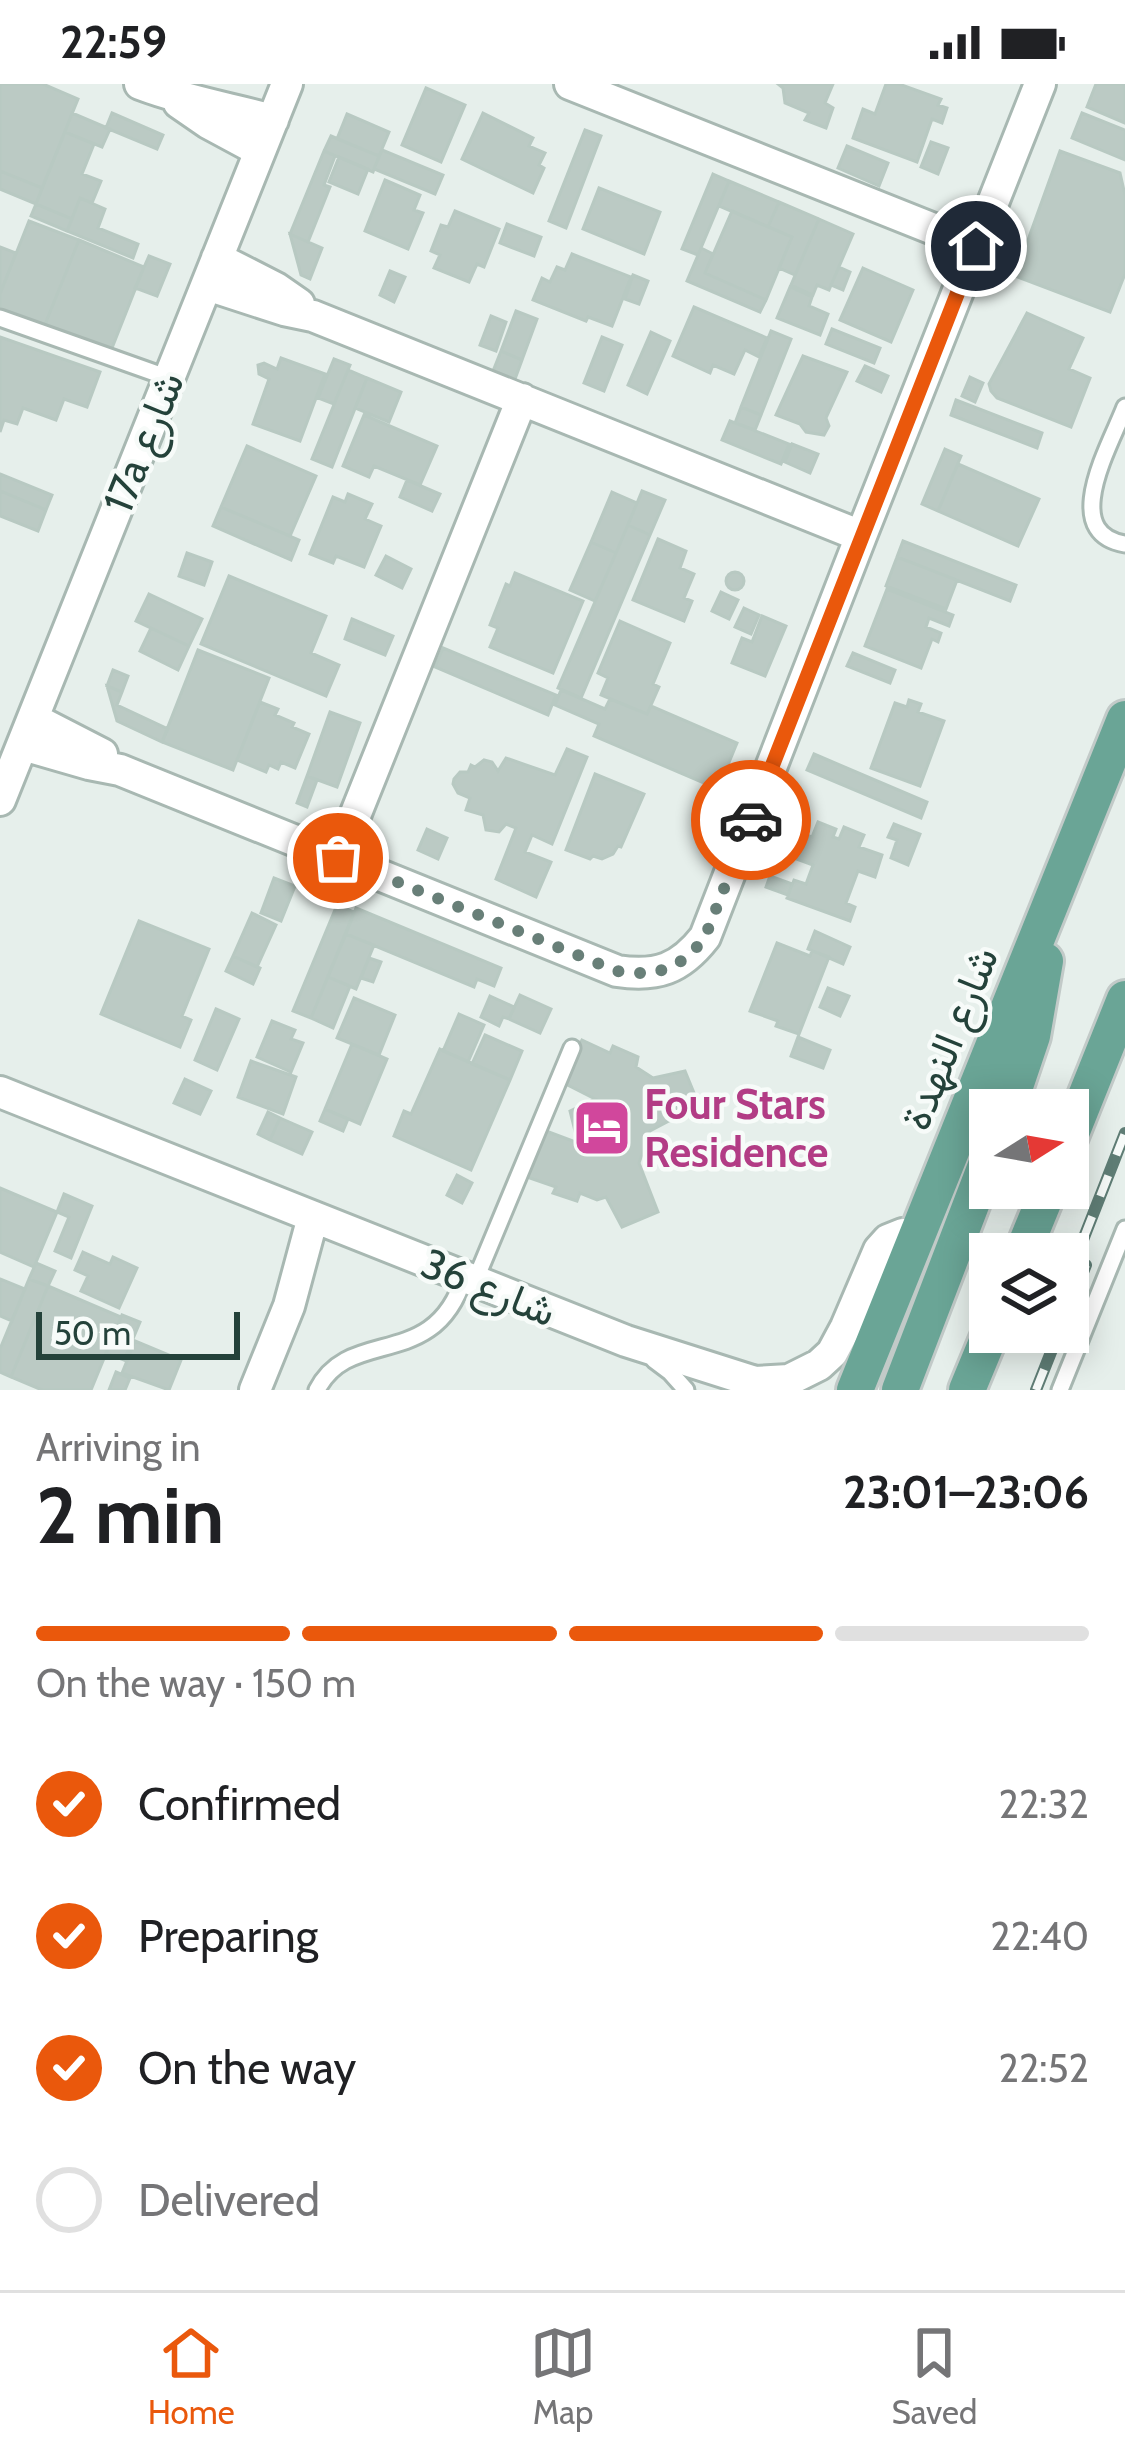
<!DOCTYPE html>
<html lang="en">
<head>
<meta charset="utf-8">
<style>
	:root { --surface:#fff; --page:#f2f2f2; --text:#202124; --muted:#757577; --line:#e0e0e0; --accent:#ea580c }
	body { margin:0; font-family:Cabin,Vazirmatn,sans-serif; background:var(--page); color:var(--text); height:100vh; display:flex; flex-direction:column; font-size:45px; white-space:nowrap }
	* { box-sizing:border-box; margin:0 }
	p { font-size:39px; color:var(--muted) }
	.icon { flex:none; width:66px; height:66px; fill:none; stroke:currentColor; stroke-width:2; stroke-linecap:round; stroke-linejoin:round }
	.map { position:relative; height:1306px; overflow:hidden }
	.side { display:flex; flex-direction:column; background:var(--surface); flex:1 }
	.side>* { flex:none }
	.needle { width:78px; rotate:79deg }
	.tools { position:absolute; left:969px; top:1005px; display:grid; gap:24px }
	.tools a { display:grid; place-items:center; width:120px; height:120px; border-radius:0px; background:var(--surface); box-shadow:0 6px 30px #0003; font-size:60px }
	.scale { position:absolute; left:36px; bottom:30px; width:204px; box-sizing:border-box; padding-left:12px; border:6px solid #24423a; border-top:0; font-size:33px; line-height:42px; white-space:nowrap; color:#24423a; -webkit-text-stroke:9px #f7fbf9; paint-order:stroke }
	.pin { position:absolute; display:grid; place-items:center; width:102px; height:102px; color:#fff; margin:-51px; border:6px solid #fff; border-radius:50%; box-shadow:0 3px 12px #0007 }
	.courier { position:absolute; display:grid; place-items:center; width:120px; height:120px; margin:-60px; border:9px solid #ea580c; border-radius:50%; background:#fff; color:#222; box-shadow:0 3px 15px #0007 }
	.head em { font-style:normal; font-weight:700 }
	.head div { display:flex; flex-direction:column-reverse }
	.head { display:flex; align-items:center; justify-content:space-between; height:204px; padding:0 36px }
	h1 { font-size:78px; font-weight:700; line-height:90px }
	.bar { display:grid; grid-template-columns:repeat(4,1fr); gap:18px 12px; align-content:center; height:144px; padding:0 36px }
	.bar i { height:15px; border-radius:9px; background:var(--line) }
	.bar .active { background:var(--accent) }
	.bar p { grid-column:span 4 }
	ol { padding:0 36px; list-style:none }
	li { display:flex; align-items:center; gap:36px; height:132px }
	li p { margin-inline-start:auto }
	li .icon { padding:12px; border-radius:50%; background:var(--accent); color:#fff; stroke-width:4 }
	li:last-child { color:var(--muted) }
	li i { width:66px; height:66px; border:6px solid var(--line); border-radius:50% }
	.status { display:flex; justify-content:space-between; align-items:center; height:84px; padding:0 60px; background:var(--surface); direction:ltr }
	.status svg { height:33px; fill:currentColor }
	.tabs { display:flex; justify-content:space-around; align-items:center; height:168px; border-top:3px solid var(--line); background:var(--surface); font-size:33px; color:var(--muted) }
	.tabs a { display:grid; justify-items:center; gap:6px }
	.tabs .active { color:var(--accent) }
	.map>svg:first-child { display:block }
</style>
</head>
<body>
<div class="status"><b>22:59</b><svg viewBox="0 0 49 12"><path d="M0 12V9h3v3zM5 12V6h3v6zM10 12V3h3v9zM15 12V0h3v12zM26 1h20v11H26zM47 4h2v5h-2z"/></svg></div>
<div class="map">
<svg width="1125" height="1306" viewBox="0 0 1125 1306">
	<rect width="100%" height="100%" fill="#e6efeb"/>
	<path fill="#bbcac4" stroke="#b8c9c2" stroke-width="3" d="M0,0h43l35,15 -36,89 -42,-17z
		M778,0h55l-8,19 8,5 -7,20 -21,-8 4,-7 -24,-10 -2,-15z
		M886,0h13l42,15 -3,6 9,3 -5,15 -10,-4 -15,43 -64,-24 10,-29 12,5z
		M1096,0h29v39l-38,-16z
		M426,4l39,17 -24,57 -39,-17z
		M72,29l38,16 -8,18 -37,-15z
		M112,29l51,22 -6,14 -51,-21z
		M483,29l50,25 -4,8 16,7 -6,12 5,3 -11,25 -71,-34z
		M1082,29l43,17v30l-53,-22z
		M347,30l42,18 -10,24 -42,-17z
		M585,46l16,6 -35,92 -17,-7z
		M65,48l29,12 -12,30 19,7 -9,22 -12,-5 -8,21 -36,-15z
		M331,52l48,20 -6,16 -49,-21z
		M931,58l17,6 -10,26 -17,-7z
		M847,62l41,17 -9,23 -41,-18z
		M382,66l61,25 -8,19 -61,-25z
		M324,67l11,5 -11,29 6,2 -22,55 -18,-8z
		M1060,67l60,22 5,22v79l-15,38 -95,-36z
		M339,73l29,12 -10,25 -29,-12z
		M0,87l42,17 -6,16 -36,-15z
		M713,90l16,7 -31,74 -16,-6z
		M385,96l35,15 -6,15 9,3 -15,36 -43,-18z
		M729,97l50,21 -11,25 -49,-21z
		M599,104l61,24 -16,42 -61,-25z
		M80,114l25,11 -7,19 40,16 -5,14 -66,-27z
		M779,118l40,17 -24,56 -16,-7 13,-31 -24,-10z
		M36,120l36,15 -5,12 -36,-15z
		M455,127l44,18 -15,38 -7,-3 -8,18 -35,-14 6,-13 -9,-4 10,-26 7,2z
		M732,127l60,26 -26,63 -61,-27z
		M819,135l34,15 -24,56 -12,-5 -4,10 -22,-10z
		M29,137l50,19 -35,87 -44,-17v-16z
		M507,140l34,13 -7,19 -34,-13z
		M290,150l32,14 -12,31 -9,-4z
		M79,156l65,27 -34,86 -66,-26z
		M0,163l16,6 -15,38h-1z
		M701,164l12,6 -8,19 61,27 -6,12 -73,-31z
		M572,170l59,23 -19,49 -24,-9 -2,4 -53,-21 9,-22 8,4 7,-15 8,3z
		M149,172l21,8 -13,32 -22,-8z
		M839,183l11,5 -7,18 -12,-5z
		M863,184l50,22 -22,52 -51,-22z
		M390,187l15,6 -11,25 -14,-7z
		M633,191l15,6 -9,23 -14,-5z
		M790,203l22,10 -3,9 19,8 -8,21 -43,-17z
		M694,223l73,31 -8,19 -14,-7 -11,24 -21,-9 -3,8 -37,-17z
		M516,227l21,8 -15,41 -21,-9z
		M1027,229l56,25 -14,31 21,9 -19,49 -74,-29 -6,-7 -2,-7z
		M491,232l15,6 -10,29 -16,-6z
		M832,245l48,19 -6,15 -48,-19z
		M771,247l20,8 -30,76 -20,-8z
		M651,248l19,9 -23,53 -19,-9z
		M0,253l100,35 -13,35 -23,-8 -8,21 -33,-12 -6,16 -13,-4 -4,12z
		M602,253l20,8 -18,46 -20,-8z
		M501,267l21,9 -7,19 -22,-8z
		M803,272l44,16 -21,46 3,8 -5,9 -18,-3 -6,-8 -24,-9z
		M281,274l44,16 -25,67 -47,-17 16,-45 -10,-5 -1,-9 6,-2 13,6z
		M334,275l16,6 -16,39 -16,-6z
		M865,282l23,10 -7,16 -24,-11z
		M348,286l19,8 -35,89 -20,-8z
		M970,293l13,6 -8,19 -13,-6z
		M367,294l34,14 -12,30 -34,-14z
		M956,316l86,33 -5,15 -86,-33z
		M741,323l20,8 -6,15 -20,-7z
		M364,331l73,31 -17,39 -46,-19 -5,11 -26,-11z
		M730,337l59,23 -8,20 -59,-24z
		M792,360l26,10 -8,19 -25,-11z
		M247,362l69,30 -26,60 -69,-29z
		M945,365l16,7 -23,55 -16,-7z
		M958,380l81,35 -21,47 -80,-35z
		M0,390l52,21 -6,15 -46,-19z
		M407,396l33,14 -8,17 -32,-14z
		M0,407l46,19 -8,21 -38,-15z
		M642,407l23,9 -15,35 -22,-10z
		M612,408l25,11 -21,50 -25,-11z
		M348,410l24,10 -7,15 16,7 -17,41 -28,-11 -3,7 -23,-9 23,-57 12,5z
		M221,423l78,33 -8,20 -78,-34z
		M628,441l22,10 -69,163 -23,-10z
		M658,455l28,12 -6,17 14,6 -10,24 8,3 -8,20 -51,-21z
		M903,457l113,44 -6,16 -113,-44z
		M591,458l25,11 -21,48 -25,-11z
		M187,469l25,9 -8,23 -25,-9z
		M386,472l25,13 -9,19 -26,-13z
		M897,473l60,23 -11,29 -60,-23z
		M726 497a9 9 0 1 1 18 0a9 9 0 1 1-18 0Z
		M515,489l68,28 -30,72 -63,-26 8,-19 -8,-3 16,-41 4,2z
		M229,492l97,40 -15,37 28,12 -13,31 -125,-52z
		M887,505l66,26 -4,11 -20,-8 -3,9 15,6 -3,9 -6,-3 -11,29 -56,-22z
		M721,508l17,8 -9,19 -17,-8z
		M149,510l53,25 -13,27 -53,-25z
		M744,524l15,7 -8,19 -16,-7z
		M762,532l24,10 -21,50 -33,-13 10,-25 10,4z
		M352,535l41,17 -8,19 -40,-16z
		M620,537l50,22 -17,41 6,3 -12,27 -46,-19 7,-17 -10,-5z
		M151,544l38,18 -11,24 -38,-19z
		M443,564l113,47 -8,20 -113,-48z
		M198,566l71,28 -36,92 -71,-28z
		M853,569l42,17 -5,13 -43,-17z
		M113,586l15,6 -6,16 -15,-6z
		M107,602l15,6 -5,13 51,24 -6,13 -45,-21z
		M561,606l44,19 5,-10 37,15 4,-8 86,37 -19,46 -124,-53 5,-12 -44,-19z
		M909,616l12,4 -3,8 26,9 -24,65 -49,-18 24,-65 12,4z
		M260,618l18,7 -3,6 19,8 -2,4 17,7 -14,34 -14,-6 -3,7 -9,-4 -3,7 -29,-12z
		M330,628l30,11 -23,64 -30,-11z
		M567,665l20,8 -35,87 -20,-9 -7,17 26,10 -15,35 -40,-18 20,-51 -10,-4 -7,8 -13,-2 -3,-15 -17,-5 4,-12 -12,-5 -5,-9 1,-5 6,-7h8l3,-7 4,2 9,-7 8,2 6,9 8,-13 49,17z
		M814,670l113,48 -6,16 -114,-48z
		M595,690l49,20 -23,53 -3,-1 -5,8 -11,5 -9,-3 -3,3 -24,-9z
		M307,692l10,4 -10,27 -10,-4z
		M818,738l18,7 -3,8 6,2 5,-12 20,8 -5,12 23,8 -7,22 -17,-6 -12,32 9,4 -5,14 -63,-23 7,-18 12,4 7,-19 -19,-7 9,-24 9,3z
		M894,740l26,10 -12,31 -17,-7 6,-18 -9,-3z
		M427,745l20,9 -9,21 -20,-9z
		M770,792l22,8 -4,11 -22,-8z
		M274,794l21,8 -14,35 -20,-8z
		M337,821l17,7 -43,106 -18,-7z
		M356,824l145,60 -7,18 -17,-7 -3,8 -128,-53z
		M252,829l24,12 -19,42 -24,-11z
		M139,837l70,28 -27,67 9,4 -11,27 -79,-33z
		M815,847l35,16 -7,17 -35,-15z
		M346,850l28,11 -18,44 -28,-12z
		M777,859l33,13 2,-5 17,6 -30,77 -23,-8 2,-5 -28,-10z
		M233,872l27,12 -7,16 -27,-13z
		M369,874l12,4 -8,20 -12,-4z
		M328,893l22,9 -17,42 -22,-10z
		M828,904l21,8 -9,20 -20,-9z
		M520,911l31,14 -11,24 -31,-14z
		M490,912l24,11 -5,12 -6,-2 -4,9 -18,-9z
		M354,914l41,17 -16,40 -42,-17z
		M216,925l23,10 -22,51 -22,-10z
		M459,930l25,11 -16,37 -25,-11z
		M272,937l23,9 -4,9 12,4 -12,29 -34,-15z
		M485,951l37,16 -12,29 -38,-16z
		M798,953l32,13 -7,18 -32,-12z
		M582,956l28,13 3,-7 25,11 -2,10 17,11 32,-7 14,34 -49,26 -11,32 19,49 -36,15 -16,-30 -9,3 -17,-7 -3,8 -24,-8 3,-6 -29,-10 14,-48 37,14 -8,-32 25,-12 -35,-18z
		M352,960l35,15 -27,65 -35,-15z
		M440,965l70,31 -39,90 -77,-34 10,-25 7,3z
		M251,977l45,16 -13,37 -45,-17z
		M185,995l26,12 -11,23 -26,-11z
		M325,1025l23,10 -5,12 -23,-10z
		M268,1028l12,6 -10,22 -12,-6z
		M280,1034l32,14 -10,22 -32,-14z
		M457,1091l15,8 -10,20 -15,-8z
		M0,1104l57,24 -23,55 -34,-15z
		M64,1110l28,12 -21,52 -16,-7 14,-34 -12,-5z
		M83,1168l27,12 3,-7 24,11 -18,40 -38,-17 7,-15 -13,-6z
		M36,1179l19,8 -7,15 -19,-7z
		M0,1195l25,10 -13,32 -12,-5z
		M29,1195l19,7 -37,91 -11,-5v-23z
		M48,1202l73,31 -30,73h-49l-31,-13z
		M122,1231l18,7 -16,38 -18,-7z
		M135,1257l46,19 -12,30 -47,-17z
		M116,1288l14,6 -5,12h-16z"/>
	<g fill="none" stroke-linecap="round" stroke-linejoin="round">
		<g stroke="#a8b8b2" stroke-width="21">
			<path id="lane" d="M0,234l169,60
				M1125,323c-14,37 -67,126 0,137
				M475,1197l97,-233
				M654,1276l16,12 16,18
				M317,1306c33,-65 117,-17 147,-113
				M1060,1306l65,-161"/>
		</g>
		<g stroke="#a8b8b2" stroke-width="36">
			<path id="street" d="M140,0c42,16 88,24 133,36
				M570,0l406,162
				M179,19l29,20 52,28
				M217,174l59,30 23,16
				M207,201l77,25 29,6 548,220
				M34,635l68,35
				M23,661l66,19 31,6 497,201c40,6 63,-2 88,-34l156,-401 179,-452
				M0,716l287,-716
				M338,774l184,-459
				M0,1008l626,249 129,41 34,-2 30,-15 13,-12 14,-26 33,-77 9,-10 15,-6 15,1
				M255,1306l34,-84 24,-89"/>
		</g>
		<g stroke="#c2cac8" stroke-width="42">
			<path id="primary" d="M1007,1026l25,-74 13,-75
				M1068,1057l57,-142
				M1022,1170l27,-66
				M855,1306l270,-671
				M900,1306l90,-235
				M967,1306l24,-58"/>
		</g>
		<use href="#lane" stroke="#fff" stroke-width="15"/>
		<use href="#street" stroke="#fff" stroke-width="30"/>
		<use href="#primary" stroke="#6aa596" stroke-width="36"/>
		<g stroke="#5f7d75" stroke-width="12">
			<path id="rail" d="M1068,1194l57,-145
				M1068,1225l18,-44
				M1036,1306l23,-58"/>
		</g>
		<use href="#rail" stroke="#f7fbf9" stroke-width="8" stroke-dasharray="22" stroke-linecap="butt"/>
	</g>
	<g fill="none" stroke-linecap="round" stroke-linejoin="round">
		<path stroke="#687f78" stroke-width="12" stroke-dasharray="0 21.6" d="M338,774l279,113c40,6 63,-1 88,-34l46,-117"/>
		<path stroke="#ea580c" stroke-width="15" d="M751,736l225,-574"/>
	</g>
	<defs>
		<g id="hotel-square" transform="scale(3)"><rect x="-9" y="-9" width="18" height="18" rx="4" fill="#d1479c" stroke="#f7fbf9"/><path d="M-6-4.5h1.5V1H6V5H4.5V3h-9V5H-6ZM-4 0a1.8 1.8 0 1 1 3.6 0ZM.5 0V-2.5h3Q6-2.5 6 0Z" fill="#fff"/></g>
	</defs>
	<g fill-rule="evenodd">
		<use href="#hotel-square" x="602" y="1044"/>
	</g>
	<g text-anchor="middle" stroke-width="9" stroke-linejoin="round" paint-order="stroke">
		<g font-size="42" fill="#24423a" stroke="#f7fbf9">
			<text transform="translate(143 358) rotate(-68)" y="15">17a شارع</text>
			<text transform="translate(949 954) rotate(-68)" y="15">شارع النهدة</text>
			<text transform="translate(489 1203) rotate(22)" y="15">شارع 36</text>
		</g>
		<g font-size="42" font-weight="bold" fill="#b23c85" stroke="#f7fbf9" text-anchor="start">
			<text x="644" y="1035">Four Stars<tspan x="644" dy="48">Residence</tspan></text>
		</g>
	</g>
</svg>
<div class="tools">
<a><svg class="needle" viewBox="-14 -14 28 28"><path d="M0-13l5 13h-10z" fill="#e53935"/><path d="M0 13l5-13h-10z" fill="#757577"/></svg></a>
<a><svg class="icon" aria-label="layers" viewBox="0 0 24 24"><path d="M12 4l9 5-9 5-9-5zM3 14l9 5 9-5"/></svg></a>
</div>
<div class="scale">50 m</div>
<div class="pin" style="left:338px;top:774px;background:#ea580c"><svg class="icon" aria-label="bag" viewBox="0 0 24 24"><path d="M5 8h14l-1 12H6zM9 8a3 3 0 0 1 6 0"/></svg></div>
<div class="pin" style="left:976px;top:162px;background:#1f2937"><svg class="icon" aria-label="home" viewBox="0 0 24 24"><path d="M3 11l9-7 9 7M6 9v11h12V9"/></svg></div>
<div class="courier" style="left:751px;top:736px"><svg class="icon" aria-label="car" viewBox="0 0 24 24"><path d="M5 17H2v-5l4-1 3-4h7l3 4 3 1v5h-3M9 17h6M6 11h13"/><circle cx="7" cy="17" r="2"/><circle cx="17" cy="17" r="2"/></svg></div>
</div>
<section class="side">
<div class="head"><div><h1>2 min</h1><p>Arriving in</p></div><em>23:01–23:06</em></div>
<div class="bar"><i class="active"></i><i class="active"></i><i class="active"></i><i></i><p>On the way · 150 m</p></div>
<ol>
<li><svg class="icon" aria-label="check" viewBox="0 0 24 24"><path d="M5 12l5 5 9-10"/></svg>Confirmed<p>22:32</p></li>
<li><svg class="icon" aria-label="check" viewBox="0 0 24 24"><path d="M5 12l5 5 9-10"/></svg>Preparing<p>22:40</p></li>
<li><svg class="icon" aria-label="check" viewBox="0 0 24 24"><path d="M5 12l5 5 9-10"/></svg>On the way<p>22:52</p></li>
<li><i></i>Delivered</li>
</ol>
</section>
<nav class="tabs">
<a class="active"><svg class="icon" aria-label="home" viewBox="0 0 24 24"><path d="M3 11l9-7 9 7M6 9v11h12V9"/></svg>Home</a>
<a><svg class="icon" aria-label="map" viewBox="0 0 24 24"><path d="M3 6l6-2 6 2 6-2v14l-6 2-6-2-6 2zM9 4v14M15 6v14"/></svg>Map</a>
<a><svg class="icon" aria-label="saved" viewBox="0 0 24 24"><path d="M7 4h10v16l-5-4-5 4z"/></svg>Saved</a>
</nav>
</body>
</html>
